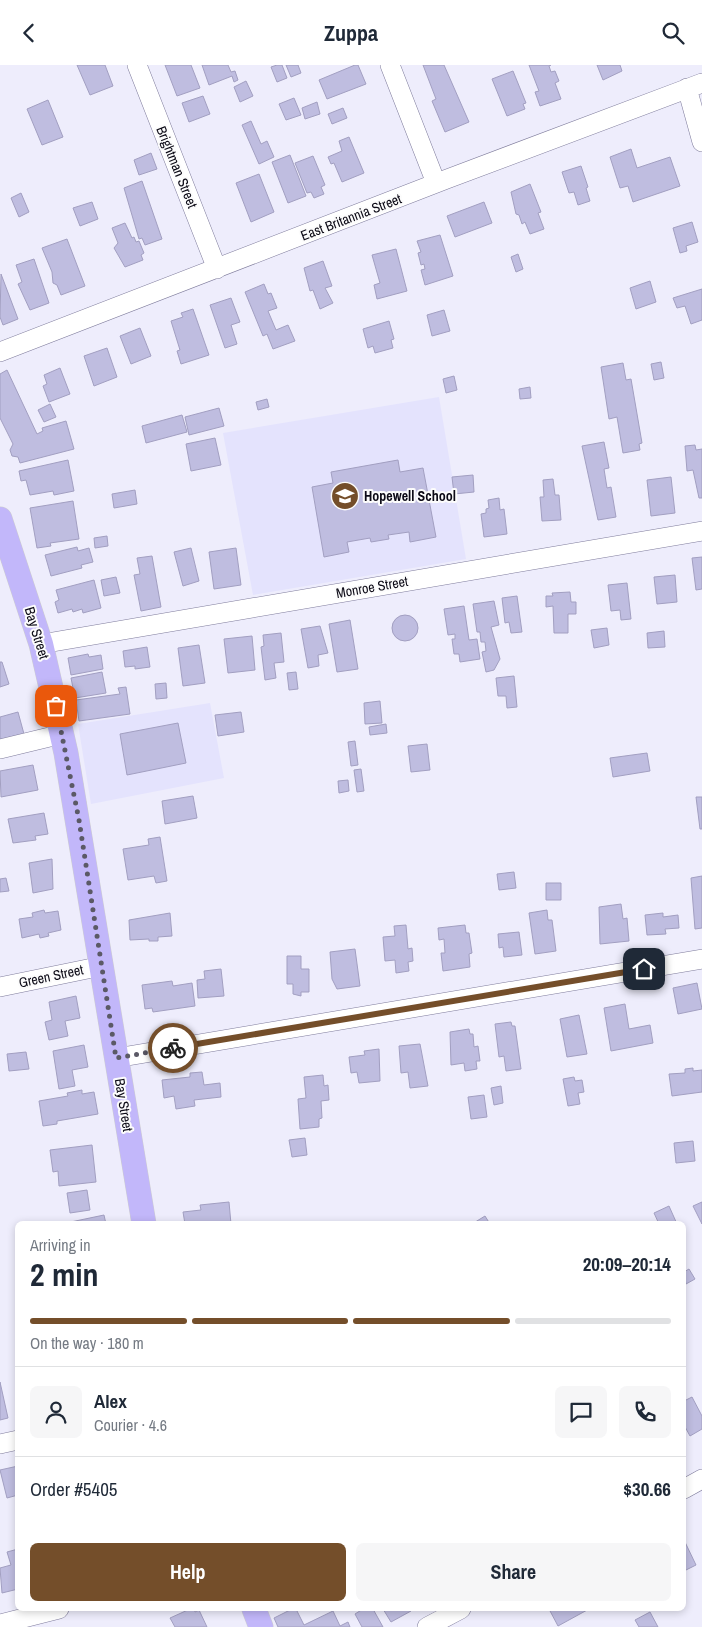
<!DOCTYPE html>
<html lang="en">
<head>
<meta charset="utf-8">
<style>
	:root { --surface:#fff; --page:#f6f6f7; --text:#1f2937; --muted:#747a83; --line:#e0e1e3; --accent:#744e2a }
	body { margin:0; font-family:"Archivo Narrow",sans-serif; background:var(--page); color:var(--text); height:100vh; display:flex; flex-direction:column; font-size:19px; white-space:nowrap }
	* { box-sizing:border-box; margin:0 }
	p { font-size:16px; color:var(--muted) }
	.icon { flex:none; width:28px; height:28px; fill:none; stroke:currentColor; stroke-width:2; stroke-linecap:round; stroke-linejoin:round }
	.map { position:relative; flex:1; overflow:hidden }
	.drawer { position:absolute; left:15px; top:1156px; width:671px; height:390px; display:flex; flex-direction:column; background:var(--surface); border-radius:8px; box-shadow:0 2px 8px #0003 }
	.drawer>* { flex:none }
	.pin { position:absolute; display:grid; place-items:center; width:42px; height:42px; color:#fff; margin:-21px; border-radius:10px; box-shadow:0 2px 8px #0006 }
	.courier { position:absolute; display:grid; place-items:center; width:50px; height:50px; margin:-25px; border:4px solid #744e2a; border-radius:50%; background:#fff; color:#222; box-shadow:0 1px 6px #0007 }
	.summary em { font-style:normal; font-weight:700 }
	.summary div { display:flex; flex-direction:column-reverse }
	.summary { display:flex; align-items:center; justify-content:space-between; height:85px; padding:0 15px }
	h1 { font-size:32px; font-weight:700; line-height:38px }
	.bar { display:grid; grid-template-columns:repeat(4,1fr); gap:8px 5px; align-content:center; height:60px; padding:0 15px }
	.bar i { height:6px; border-radius:4px; background:var(--line) }
	.bar .active { background:var(--accent) }
	.bar p { grid-column:span 4 }
	.line { display:flex; align-items:center; gap:12px; padding:0 15px; border-top:1px solid var(--line) }
	.line div { flex:1 }
	.round { display:grid; place-items:center; flex:none; width:52px; height:52px; border-radius:8px; background:var(--page) }
	.action { display:flex; gap:10px; margin-top:auto; padding:10px 15px }
	.action a { flex:1; height:58px; border-radius:8px; background:var(--accent); color:#fff; font-size:20px; font-weight:700; line-height:58px; text-align:center }
	.action a+a { background:var(--page); color:var(--text) }
	header { display:flex; justify-content:space-between; align-items:center; height:65px; padding:0 15px; background:var(--surface); font-size:22px; font-weight:700 }
	.map>svg:first-child { display:block }
</style>
</head>
<body>
<header><svg class="icon" aria-label="back" viewBox="0 0 24 24"><path d="M15 5l-7 7 7 7"/></svg>Zuppa<svg class="icon" aria-label="search" viewBox="0 0 24 24"><circle cx="10" cy="10" r="6"/><path d="M15 15l6 6"/></svg></header>
<div class="map">
<svg width="702" height="1562" viewBox="0 0 702 1562">
	<rect width="100%" height="100%" fill="#eeedfc"/>
	<path fill="#e4e3fd" d="M439,332l27,162 -213,36 -30,-162z
		M210,638l14,75 -133,26 -13,-80z"/>
	<path fill="#bfbde0" stroke="#a29fc1" d="M77,0h28l8,21 -23,9z
		M165,0h26l9,23 -23,8z
		M202,0h26l3,7 4,-1 3,9 -4,2 -2,-6 -23,9z
		M277,0h5l5,13 -10,4 -6,-15z
		M286,0h12l3,8 -10,4z
		M355,0h3l8,19 -39,15 -8,-19z
		M423,0h21l25,57 -24,10 -13,-31 4,-2z
		M529,0h22l-2,1 2,6 4,-1 4,10 -4,2 6,16 -21,7 -5,-14 4,-1z
		M597,0h23l2,6 -19,9z
		M513,6l13,32 -3,1 2,5 -18,7 -15,-37z
		M246,16l7,15 -13,6 -6,-15z
		M203,31l7,18 -21,8 -7,-19z
		M294,33l7,17 -15,5 -7,-16z
		M48,35l15,37 -21,8 -15,-36z
		M317,37l3,12 -15,5 -3,-11z
		M343,43l4,10 -15,6 -4,-10z
		M251,56l10,23 6,-3 7,16 -15,7 -17,-39z
		M349,72l15,36 -22,9 -8,-19 -3,1 -3,-7 14,-6 -3,-10z
		M631,84l6,19 33,-11 10,29 -47,16 -5,-16 -8,2 -10,-31z
		M151,88l6,16 -18,6 -5,-15z
		M290,90l16,41 -18,7 -16,-41z
		M313,91l12,29 -4,2 3,7 -10,4 -3,-6 -4,1 -12,-30z
		M581,101l7,21 -2,1 4,13 -12,4 -4,-13 -5,1 -7,-21z
		M259,109l15,38 -23,10 -15,-39z
		M142,116l20,58 -17,6 -3,-7 -3,1 -15,-51z
		M530,119l11,28 -3,1 6,16 -14,5 -5,-12 -3,2 -3,-9 -3,-1 -5,-22z
		M21,128l8,19 -10,5 -8,-19z
		M92,137l6,17 -18,7 -7,-18z
		M484,137l8,21 -37,14 -8,-21z
		M692,157l6,20 -12,4 1,5 -7,2 -7,-25z
		M125,158l7,15 2,-1 2,5 3,-1 5,12 -3,2 2,5 -18,7 -11,-19 4,-5 -6,-15z
		M440,170l13,41 -28,9 -4,-15 4,-1 -1,-5 -3,1 -3,-12 3,-1 -4,-11z
		M67,174l18,47 -24,9 -4,-10 -4,-2 -1,-11 -10,-24z
		M396,184l11,42 -30,8 -3,-14 6,-2 -8,-28z
		M518,189l5,15 -7,3 -5,-15z
		M34,194l15,44 -19,7 -12,-26 4,-2 -6,-17z
		M323,196l9,25 -7,2 8,15 -13,6 -7,-19 -3,1 -6,-23z
		M1,209l17,45 -15,6 -3,-8z
		M650,216l6,21 -20,7 -6,-21z
		M264,219l4,10 3,-1 6,15 -9,3 8,19 12,-5 7,16 -22,8 -6,-15 -4,2 -18,-44z
		M702,224v31l-11,4 -6,-18 -8,2 -4,-10z
		M231,233l9,24 -9,3 6,19 -12,4 -15,-43z
		M193,244l16,46 -28,9 -4,-13 3,-1 -9,-29 12,-4 -2,-4z
		M444,245l6,21 -18,5 -5,-21z
		M389,256l5,18 -3,1 2,8 -18,5 -2,-7 -5,2 -5,-19z
		M140,263l11,28 -20,8 -11,-28z
		M107,283l10,29 -23,9 -10,-30z
		M661,297l3,16 -10,2 -3,-16z
		M623,298l3,17 5,-1 11,64 -3,1 1,6 -17,3 -6,-36 -8,2 -8,-52z
		M60,303l10,26 -21,8 -6,-16 4,-2 -3,-9z
		M7,305l30,64 6,-3 -1,-3 24,-7 8,28 -54,14 -2,-6 -6,-1 -2,-6 3,-6 -13,-26v-44z
		M454,311l3,14 -11,3 -3,-14z
		M530,322l1,11 -11,1 -1,-10z
		M267,334l2,8 -11,3 -2,-8z
		M50,339l6,13 -12,5 -6,-12z
		M219,343l5,18 -35,9 -4,-18z
		M182,350l5,17 -41,11 -4,-17z
		M215,373l6,27 -30,6 -5,-27z
		M604,377l5,26 -5,1 3,19 4,-1 5,30 -18,3 -16,-74z
		M695,380l1,5 6,-1v49h-3l-6,-28 -6,1 -2,-25z
		M68,395l6,31 -20,4 -1,-4 -23,4 -4,-15 -5,1 -2,-10z
		M398,395l2,12 23,-4 13,69 -26,5 -1,-10 -21,3 1,4 -18,3 -1,-4 -23,4 2,10 -25,5 -12,-70 21,-4 -2,-11z
		M473,410l1,17 -20,2 -2,-17z
		M671,412l4,36 -24,3 -4,-36z
		M553,414l2,16h4l2,25 -19,1 -2,-24h4l-1,-17z
		M135,425l2,14 -23,4 -2,-14z
		M499,433l1,12 4,-1 3,25 -23,3 -3,-23 5,-1v-4l3,-1 -1,-8z
		M73,436l6,38 -29,4 1,3 -14,2 -7,-40z
		M107,471l1,10 -13,2 -1,-10z
		M77,482l1,4 11,-3 4,14 -12,3 1,3 -31,8 -6,-21z
		M191,483l8,33 -16,5 -9,-34z
		M236,483l5,37 -27,4 -5,-37z
		M152,491l9,51 -20,4 -7,-36 6,-1 -3,-16z
		M702,492v32l-6,1 -4,-32z
		M675,510l2,27 -20,2 -3,-27z
		M116,512l4,16 -16,3 -3,-16z
		M94,515l7,28 -18,5 -1,-4 -9,3 -1,-3 -14,4 -3,-11 4,-2 -3,-10z
		M627,518l4,36 -10,1 -1,-10 -9,1 -3,-26z
		M570,527l1,10h5v12h-8v19h-14l-1,-27 -7,1v-11h7l-1,-3z
		M517,531l5,36 -11,1 -2,-11 -4,1 -3,-25z
		M494,536l5,24 -8,2 9,32 -6,11 -8,2 -4,-20 4,-1 -1,-9h-4l-1,-10h-3l-4,-28z
		M464,541l5,34 8,-1 3,20 -20,3 -1,-8h-5l-2,-15h3v-5l-7,1 -4,-26z
		M392 563a13 13 0 1 1 26 0a13 13 0 1 1-26 0Z
		M350,555l8,49 -21,3 -8,-48z
		M320,561l8,27 -10,2 1,11 -11,2 -7,-39z
		M607,563l2,17 -15,3 -3,-18z
		M664,566l1,16 -17,1 -1,-15z
		M281,568l3,29 -10,1 2,15 -11,2 -4,-33 3,-1 -1,-11z
		M252,571l3,34 -27,3 -4,-34z
		M199,580l6,38 -22,3 -5,-38z
		M147,582l3,20 -15,2v-3l-10,1 -2,-16z
		M88,589l1,3 12,-2 2,14 -32,6 -3,-17z
		M0,597h2l7,22 -9,3z
		M102,607l4,21 -31,5 -4,-20z
		M296,607l2,17 -9,1 -2,-17z
		M514,611l3,31 -10,1 -1,-12h-8l-2,-18z
		M166,618l1,15 -11,1 -1,-15z
		M126,622l4,27 -51,7 -3,-21 44,-6 -2,-6z
		M380,636l2,22 -17,1 -1,-21z
		M18,647l6,22 -24,10v-27z
		M241,647l3,20 -26,4 -3,-21z
		M178,658l8,40 -59,12 -7,-41z
		M386,659l1,9 -17,2 -1,-8z
		M355,676l3,24 -7,1 -3,-24z
		M427,679l3,26 -19,2 -3,-26z
		M647,688l3,18 -37,6 -3,-19z
		M33,700l5,25 -37,7 -1,-26z
		M361,704l3,22 -7,1 -3,-22z
		M348,715l1,11 -10,2 -1,-12z
		M193,731l4,22 -32,6 -3,-23z
		M696,732h6v32h-2z
		M44,748l4,21 -13,2 1,4 -23,3 -5,-24z
		M160,772l7,44 -11,2 -2,-7 -26,4 -5,-31 26,-4 -1,-6z
		M52,794l1,30 -20,4 -4,-30z
		M514,807l2,16 -17,2 -2,-16z
		M702,811v52l-7,1 -4,-51z
		M6,813l3,13 -9,1v-13z
		M546,818h15v17h-15z
		M621,839l2,15 4,-1 2,23 -29,3 -1,-37z
		M44,845l1,3 13,-2 3,19 -13,3 1,3 -9,2 -1,-4 -17,4 -3,-19 14,-2 -1,-4z
		M547,845l1,10h4l4,31 -21,3 -6,-41z
		M170,848l2,23 -14,1v4h-9v-2l-19,1 -1,-20z
		M663,848v4l15,-2 1,13 -14,1 1,5 -19,1 -2,-20z
		M406,860l2,24 4,-1 1,13 -5,1 1,9 -13,2 -1,-13 -10,1 -2,-24 12,-1 -1,-10z
		M465,860l1,8h3l3,20 -3,1 1,13 -27,4 -2,-18h4l-1,-14 -5,1 -1,-12z
		M519,867l3,23 -18,2 -1,-10 -4,1 -1,-14z
		M355,884l5,37 -23,3 -5,-10 -2,-27z
		M287,891h14v13h8v23h-8v4l-8,-2v-10h-6z
		M221,904l3,27 -26,2 -1,-18 8,-1 -1,-8z
		M172,916l1,5 19,-3 3,23 -42,6 -1,-4 -7,1 -3,-24z
		M697,918l5,26 -24,5 -5,-26z
		M76,931l4,22 -15,3 3,15 -19,4 -4,-18 7,-2 -3,-18z
		M625,939l4,25 21,-4 3,18 -42,8 -7,-43z
		M579,950l8,39 -20,3 -7,-38z
		M511,957l1,4h3l6,43 -15,2 -2,-15 -5,1 -4,-33z
		M469,964l1,5h3l1,13 4,-1 2,15h-4l1,8 -12,2 -1,-8 -13,2 -1,-33z
		M420,979l8,42 -18,2 -2,-16 -7,1 -2,-27z
		M84,980l4,22 -16,3 3,16 -16,3 -6,-38z
		M379,984l1,32 -21,2 -2,-11 -6,1 -2,-16 16,-2 -1,-4z
		M26,987l3,17 -20,2 -2,-17z
		M693,1003v3l9,-1v22l-30,4 -3,-22 16,-1v-4z
		M202,1007l2,13 16,-2 1,14 -27,3 1,6 -19,3 -2,-13 -10,2 -2,-18 28,-3v-4z
		M323,1010l1,11 4,-1 1,15 -8,1 1,17 -3,1v8l-19,2 -2,-30 8,-1 -2,-21z
		M574,1012l1,4 7,-1 2,12 -6,1 2,11 -12,2 -5,-27z
		M501,1021l2,17 -9,2 -3,-17z
		M82,1025v4l12,-2 4,22 -41,7v3l-14,2 -4,-25 29,-5 -1,-3z
		M484,1030l3,22 -16,2 -3,-22z
		M305,1073l2,17 -15,2 -3,-17z
		M693,1076l2,20 -19,2 -2,-20z
		M92,1080l4,37 -37,4 -1,-15 -5,1 -3,-22z
		M87,1125l3,20 -20,3 -3,-20z
		M229,1137l2,22h-46l-2,-12 18,-2 -1,-5z
		M702,1137v22l-9,-18z
		M669,1141l8,18h-18l-5,-11z
		M104,1150l2,9h-40v-1z
		M485,1151l5,8h-18z
		M689,1204l6,10 -9,5 -2,-12z
		M0,1317l8,36 -8,2z
		M692,1332l10,19v13l-12,7 -6,-11v-24z
		M18,1401v29l-11,3 -7,-28z
		M684,1475l12,25 -12,6z
		M18,1484v40l-16,4 -2,-25 11,-3 -4,-13z
		M190,1544h4l1,3 4,-2 8,17h-32l-5,-9z
		M292,1544h4l8,16 29,-14 7,15 8,-4 2,5h-72l-4,-9z
		M363,1544h10l10,18h-21l-7,-13z
		M383,1544h27l1,2 -20,11z
		M549,1544h40l-31,17z
		M650,1547l8,15h-19l-4,-7z"/>
	<g fill="none" stroke-linecap="round" stroke-linejoin="round">
		<g stroke="#7f7c9c" stroke-width="20">
			<path id="minor" d="M137,0l80,204
				M390,0l46,118
				M687,23l15,54
				M0,287l447,-173 255,-96
				M41,579l661,-113
				M0,684l62,-15
				M0,922l102,-21
				M116,993l586,-99
				M0,1379l18,-4
				M684,1424l18,-10
				M0,1559l59,-15
				M427,1562l34,-18"/>
		</g>
		<g stroke="#ceced0" stroke-width="25">
			<path id="major" d="M0,454l41,125 25,109 78,471
				M254,1544l7,18"/>
		</g>
		<use href="#minor" stroke="#fff" stroke-width="19"/>
		<use href="#major" stroke="#c2b7fa" stroke-width="24"/>
	</g>
	<g fill="none" stroke-linecap="round" stroke-linejoin="round">
		<path stroke="#5b5966" stroke-width="5" stroke-dasharray="0 9" d="M56,641l23,114 37,238 57,-10"/>
		<path stroke="#744e2a" stroke-width="6" d="M173,983l471,-79"/>
	</g>
	<defs>
		<g id="school-disc" transform="scale(1.4375)"><circle r="9.5" fill="#744e2a" stroke="#fcfcfc"/><path d="M0-5L7-2L0 1L-7-2ZM-4 1L0 2.5L4 1V4Q0 6-4 4Z" fill="#fff"/></g>
	</defs>
	<g fill-rule="evenodd">
		<use href="#school-disc" x="345" y="431"/>
	</g>
	<g text-anchor="middle" stroke-width="4" stroke-linejoin="round" paint-order="stroke">
		<g font-size="14" fill="#0c0a16" stroke="#fcfcfc">
			<text transform="translate(177 102) rotate(68)" y="5">Brightman Street</text>
			<text transform="translate(351 152) rotate(-21)" y="5">East Britannia Street</text>
			<text transform="translate(372 522) rotate(-10)" y="5">Monroe Street</text>
			<text transform="translate(37 568) rotate(73)" y="5">Bay Street</text>
			<text transform="translate(51 911) rotate(-12)" y="5">Green Street</text>
			<text transform="translate(124 1040) rotate(81)" y="5">Bay Street</text>
		</g>
		<g font-size="14" font-weight="bold" fill="#0c0a16" stroke="#fcfcfc" text-anchor="start">
			<text x="364" y="436">Hopewell School</text>
		</g>
	</g>
</svg>
<div class="pin" style="left:56px;top:641px;background:#ea580c"><svg class="icon" aria-label="bag" viewBox="0 0 24 24"><path d="M5 8h14l-1 12H6zM9 8a3 3 0 0 1 6 0"/></svg></div>
<div class="pin" style="left:644px;top:904px;background:#1f2937"><svg class="icon" aria-label="home" viewBox="0 0 24 24"><path d="M3 11l9-7 9 7M6 9v11h12V9"/></svg></div>
<div class="courier" style="left:173px;top:983px"><svg class="icon" aria-label="bike" viewBox="0 0 24 24"><circle cx="6" cy="16" r="4"/><circle cx="18" cy="16" r="4"/><path d="M6 16l4-8h5l3 8M10 8l3 8H6M13 5h3"/></svg></div>
<section class="drawer">
<div class="summary"><div><h1>2 min</h1><p>Arriving in</p></div><em>20:09–20:14</em></div>
<div class="bar"><i class="active"></i><i class="active"></i><i class="active"></i><i></i><p>On the way · 180 m</p></div>
<div class="line" style="height:90px"><a class="round"><svg class="icon" aria-label="person" viewBox="0 0 24 24"><circle cx="12" cy="8" r="4"/><path d="M4 21q1-7 8-7t8 7"/></svg></a><div><b>Alex</b><p>Courier · 4.6</p></div><a class="round"><svg class="icon" aria-label="chat" viewBox="0 0 24 24"><path d="M4 5h16v11H9l-5 4z"/></svg></a><a class="round"><svg class="icon" aria-label="phone" viewBox="0 0 24 24"><path d="M5 4h4l2 5-3 2q2 4 5 5l2-3 5 2v4C11 20 4 13 5 4z"/></svg></a></div>
<div class="line" style="height:65px"><div>Order #5405</div><b>$30.66</b></div>
<div class="action"><a>Help</a><a>Share</a></div>
</section>
</div>
</body>
</html>
